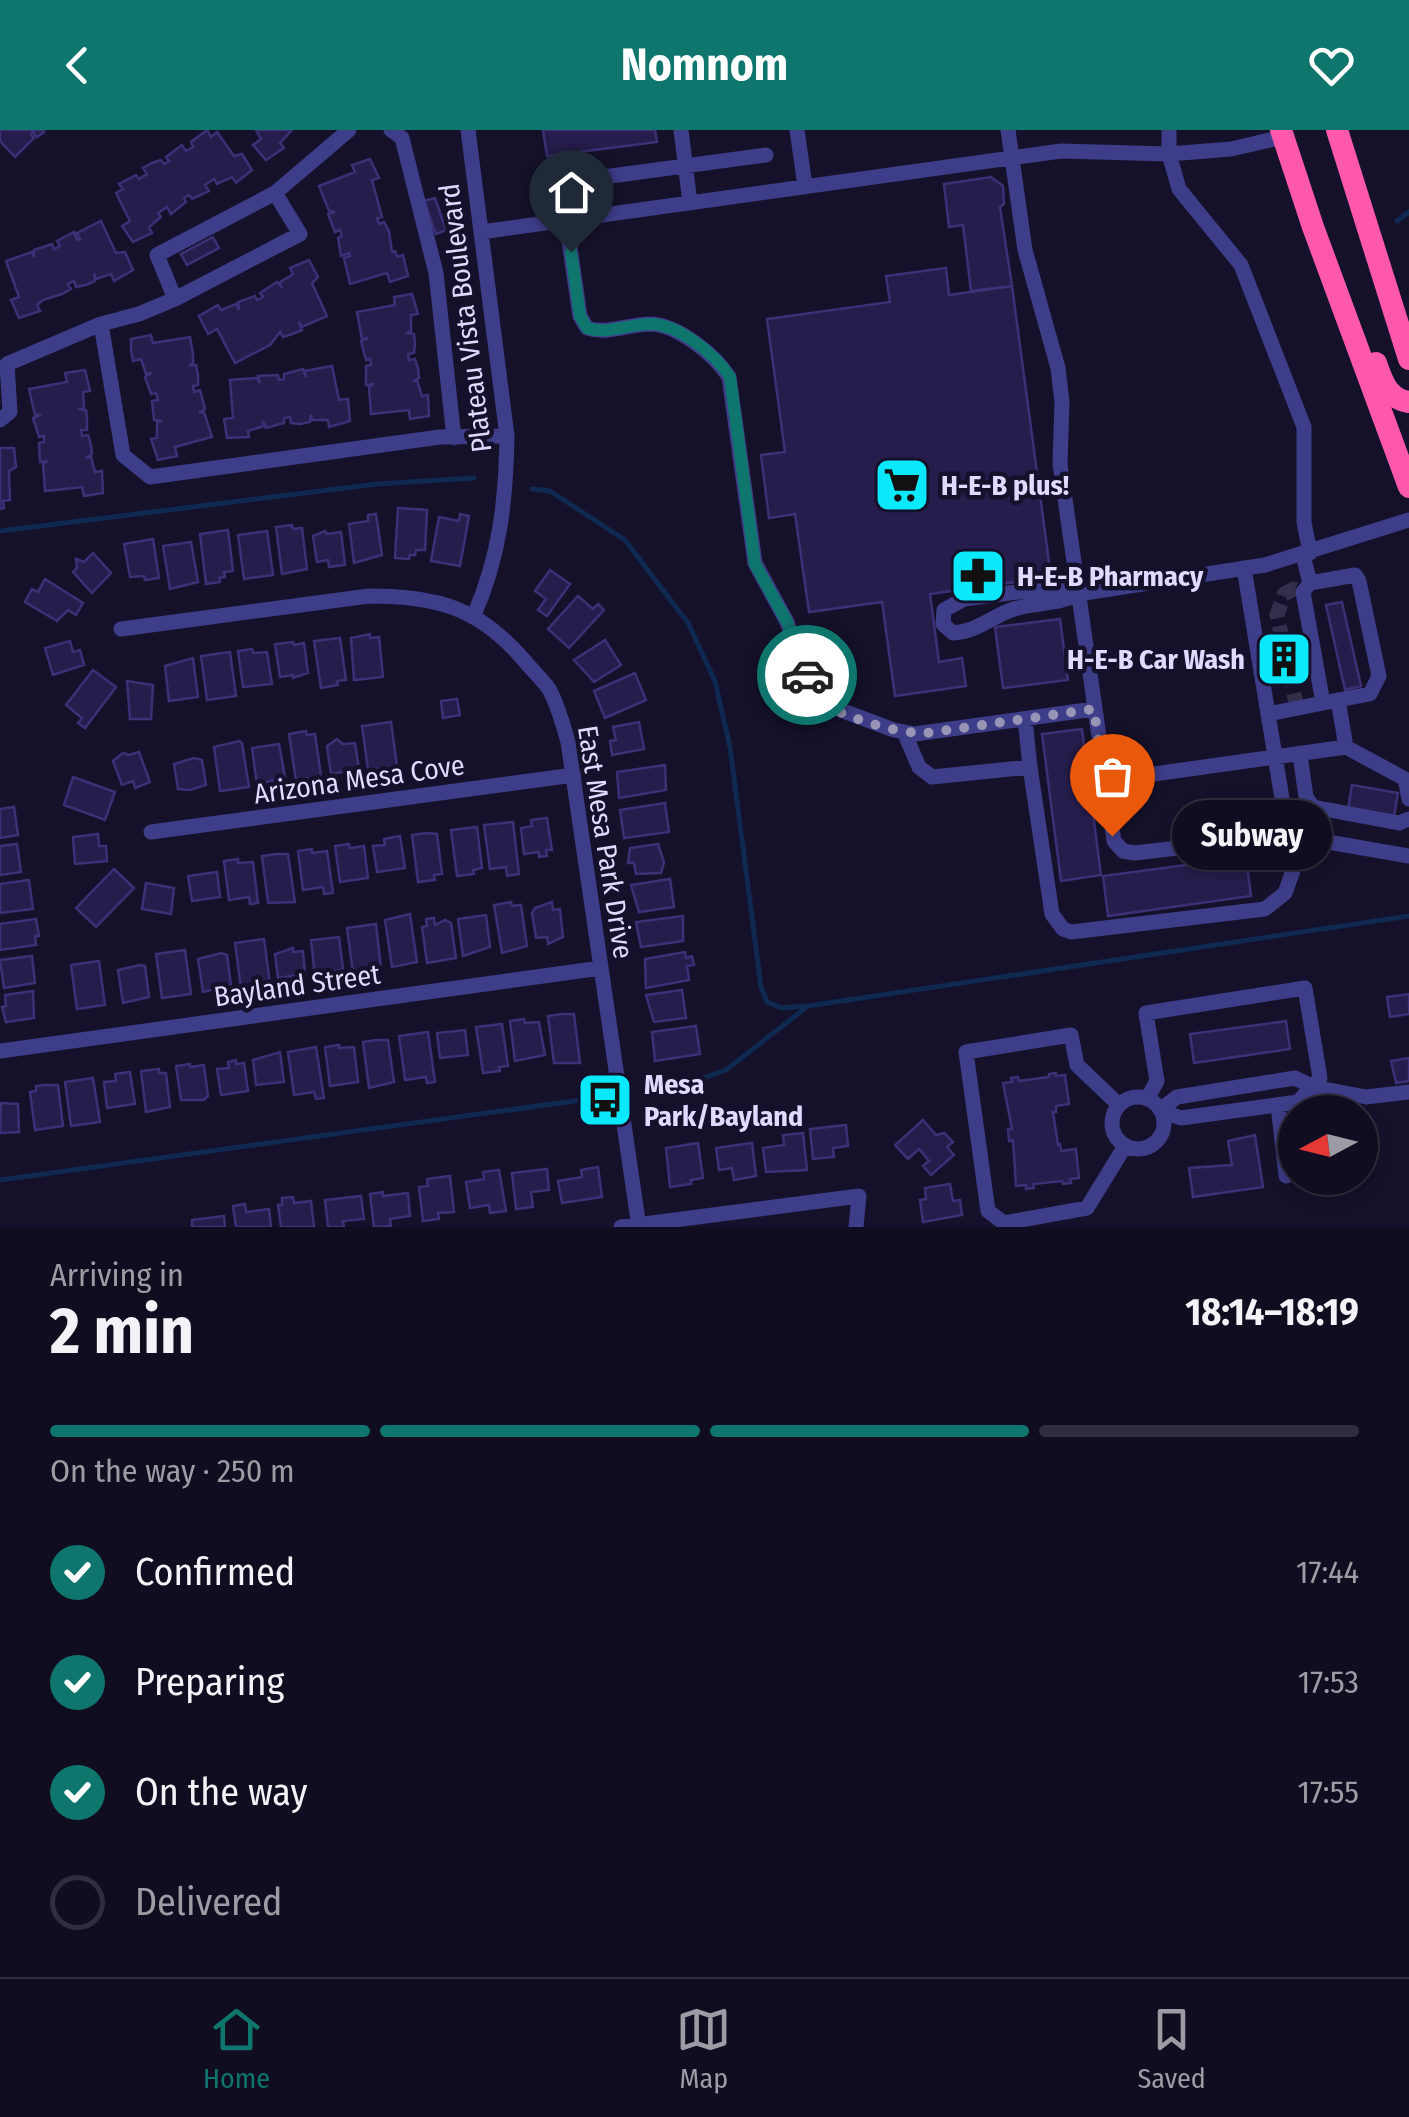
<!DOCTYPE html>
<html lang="en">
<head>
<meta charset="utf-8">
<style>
	:root { --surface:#100d20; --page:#1e1b2d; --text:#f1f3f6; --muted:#9c9ca5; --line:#302d3e; --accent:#0f766e }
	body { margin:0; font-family:"Fira Sans Condensed",sans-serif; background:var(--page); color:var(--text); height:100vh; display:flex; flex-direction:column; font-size:38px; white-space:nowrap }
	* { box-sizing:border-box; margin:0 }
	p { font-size:32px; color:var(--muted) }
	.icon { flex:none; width:55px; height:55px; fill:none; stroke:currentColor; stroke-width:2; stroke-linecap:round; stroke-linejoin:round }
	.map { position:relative; height:1097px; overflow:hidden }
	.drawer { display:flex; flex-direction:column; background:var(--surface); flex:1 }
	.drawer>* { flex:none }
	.needle { width:65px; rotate:263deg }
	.controls { position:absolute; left:1278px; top:965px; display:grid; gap:20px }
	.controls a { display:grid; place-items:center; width:100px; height:100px; border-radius:50%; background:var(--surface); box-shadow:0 5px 15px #0003,0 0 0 2px var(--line); font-size:50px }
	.pin { position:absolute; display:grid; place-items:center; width:85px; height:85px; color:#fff; margin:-102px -42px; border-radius:50% 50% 50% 0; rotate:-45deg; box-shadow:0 0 10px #0007 }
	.pin .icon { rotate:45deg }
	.courier { position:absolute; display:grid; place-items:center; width:100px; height:100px; margin:-50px; border:8px solid #0f766e; border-radius:50%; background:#fff; color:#222; box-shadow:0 2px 12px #0007 }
	.bubble { position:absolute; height:70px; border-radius:35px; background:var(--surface); box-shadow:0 5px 15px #0003,0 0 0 2px var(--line); font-size:32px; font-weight:700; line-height:70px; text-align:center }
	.overview em { font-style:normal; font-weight:700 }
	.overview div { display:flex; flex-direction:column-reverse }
	.overview { display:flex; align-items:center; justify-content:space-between; height:170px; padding:0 50px }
	h1 { font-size:65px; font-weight:700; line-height:75px }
	.bar { display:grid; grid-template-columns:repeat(4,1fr); gap:15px 10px; align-content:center; height:120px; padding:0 50px }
	.bar i { height:12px; border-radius:8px; background:var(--line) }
	.bar .active { background:var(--accent) }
	.bar p { grid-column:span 4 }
	ol { padding:0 50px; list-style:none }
	li { display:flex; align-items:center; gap:30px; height:110px }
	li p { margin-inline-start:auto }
	li .icon { padding:10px; border-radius:50%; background:var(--accent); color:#fff; stroke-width:4 }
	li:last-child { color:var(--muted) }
	li i { width:55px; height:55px; border:5px solid var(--line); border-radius:50% }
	header { display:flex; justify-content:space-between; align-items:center; height:130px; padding:0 50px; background:var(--accent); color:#fff; font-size:45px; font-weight:700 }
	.menu { display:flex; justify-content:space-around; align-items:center; height:140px; border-top:2px solid var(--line); background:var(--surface); font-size:28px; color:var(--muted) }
	.menu a { display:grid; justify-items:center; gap:5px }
	.menu .active { color:var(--accent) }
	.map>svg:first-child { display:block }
</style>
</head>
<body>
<header><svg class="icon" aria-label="back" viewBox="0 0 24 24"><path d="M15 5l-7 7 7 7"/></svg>Nomnom<svg class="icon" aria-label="heart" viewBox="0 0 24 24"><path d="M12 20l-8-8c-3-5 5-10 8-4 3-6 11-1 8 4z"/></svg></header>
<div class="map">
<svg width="1409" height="1097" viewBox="0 0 1409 1097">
	<rect width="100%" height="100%" fill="#15112b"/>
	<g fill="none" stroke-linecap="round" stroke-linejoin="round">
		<path stroke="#102950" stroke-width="5" d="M1397,91l12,-9
			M532,359l18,2 75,49 63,83 27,58 15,66 31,240 6,15 15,6 23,-2
			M0,401l377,-47 97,-6
			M645,960l34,-3 47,-17 82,-64 601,-90
			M0,1050l596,-82"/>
	</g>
	<path fill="#261d4c" stroke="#3c3077" stroke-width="2.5" d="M0,0h44v2l-7,5 -4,-5 -2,2 3,4 -19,19 -15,-16z
		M207,0l4,7 6,-5 17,24 8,-2 10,16 -16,13 -4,-6 -15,7 -3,-5 -9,6 4,6 -17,8 -3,-4 -5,3 2,4 -15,12 -4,-7 -9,6 3,4 -12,10 3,6 -19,9 -11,-16 8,-5 -14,-28 7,-4 -4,-5 17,-9 3,4 8,-5 -4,-6 9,-5 9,-3 3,4 5,-3 -3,-4 16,-12 4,6 7,-4 -2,-5z
		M256,0h34l1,1 -11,12 4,5 -18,12 -13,-15 8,-6z
		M543,0h112l2,12 -110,14z
		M370,29l9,19 -7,2 10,37 -5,1 2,6 5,-2 5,9 3,21 3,-1 2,6 6,-2 5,21 -18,6 -3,-9 -37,11 -6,-26 6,-2 -1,-3 -8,3 -3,-18 4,-2 -2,-6 -5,2 -7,-18 7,-2 -6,-1 -10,-25 36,-14 -3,-7z
		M991,47l12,9 1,18 -4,3 12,79 -41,5 -8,-66 -14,2 -5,-43z
		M435,68l11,32 -10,4 -12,-33z
		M101,91l15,32 9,-1 8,18 -19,11 -3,-7 -15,5 -2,-6 1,8 -9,4 -10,2 -2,-6 -6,3 3,5 -9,5 -19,6 -6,5 3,6 -21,7 -8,-18 8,-3 -13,-36 26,-9 2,5v-7l18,-6 2,5 6,-3 -3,-5 17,-9 3,8 3,-1 -3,-6z
		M213,107l6,11 -32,17 -6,-11z
		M309,130l9,17 -6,6 15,33 -25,11 -3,-5 3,8 -10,4 -9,3 -3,-5 -10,13 -35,18 -18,-34 -9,5 -9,-18 19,-11 3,5 15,-6 3,6 -1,-8 17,-6 2,4 6,-3 -3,-4 17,-11 5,6 -3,-5 14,-9 -3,-6z
		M946,138l3,27 63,-9 39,291 -121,17 9,68 23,-4 4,28 -71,10 -13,-94 -73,10 -14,-98 -26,4 -8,-63 24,-3 -18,-133 123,-17 -4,-26z
		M412,164l6,20 -7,1v17l-5,1 8,1 1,9 -1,10 -6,1 1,6 6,-1 3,10 1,9 -6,3 4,-1 5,16 6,-1 1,21 -19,3 -1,-9 -38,4 -2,-27 5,-3 -8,1v-19l5,-1 -1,-6 -4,1 -5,-19 7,-3 -6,1 -5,-27 38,-7 -1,-8z
		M151,205l2,8 37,-6 3,17v10l-4,1h7l2,10v10l-5,1 1,6 6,-2 5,19 -6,4 5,-1 8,25 -37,10 2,9 -19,4 -7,-21 6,-1v-16l5,-1 -8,-1 -2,-19 6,-1 -2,-7 -5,1 -6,-17 7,-4 -6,1 -5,-15 -8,2 -2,-11v-11z
		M332,236l7,34 9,-1 2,22 -21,6 -1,-7h-16l-1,-5 -1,7 -10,2 -9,-1 -1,-6 -6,1v5l-18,5 -3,-7 1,5 -16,5 1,6 -22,1 -3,-19 9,-1 -3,-38 26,-2 4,5 -2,-7 20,-1 1,5 5,-1v-5l19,-5 3,8 -1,-6z
		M85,240l5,21 -7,1 1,17h-6l8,1 1,10v10h-6l1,6 6,-1 3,10 1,9 -6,4 5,-1 4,15 7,-1 1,22 -19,3 -2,-9 -37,4 -2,-27 5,-3 -8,1 -1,-19 5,-1v-6l-5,1 -6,-19 8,-3h-6l-6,-26 38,-7 -2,-9z
		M0,318h14l2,19 -7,4 1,29 -7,1 1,7 -4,1z
		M398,378l29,2 -2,40h-9l-1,5h-5l-1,4 -14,-1z
		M376,384l6,41 -28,8 -5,-39 19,-3v-6z
		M460,384l9,2 -9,50 -29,-5 8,-44 20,4z
		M292,395l1,4 9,-1 5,41 -25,5 -6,-47z
		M228,400l5,41 -9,1 1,5 -6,1 1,4 -14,2 -6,-50z
		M267,401l6,44 -29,4 -6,-44z
		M325,401l2,3 14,-2 4,33 -16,2 -1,-7 -11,2 -4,-26z
		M153,409l6,39 -14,2 -1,-4 -14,1 -6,-33z
		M191,412l7,40 -28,7 -7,-43z
		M93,423l18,20 -19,20 -19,-21 4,-4 -1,-9 8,3z
		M550,440l20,14 -23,32 -9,-6 8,-11 -11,-8z
		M45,449l38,24 -7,12 -8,-5 -11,11 -32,-19 7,-13 6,3z
		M578,466l15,13 5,-5 6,6 -35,38 -21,-19z
		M1342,472l19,84 -16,4 -19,-85z
		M1060,489l8,61 -65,8 -8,-61z
		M370,504v4l9,-1 4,40 -29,3 -3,-42z
		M340,508l6,42 -9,1 1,4 -17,3 -7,-47z
		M605,510l16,25 -27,17 -20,-22z
		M70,511l3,11 7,-2 4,15 -31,10 -8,-27z
		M293,512l1,3 10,-2 4,30 -15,5v-3l-13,2 -5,-33z
		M1288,513l7,29 -15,3 -7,-29z
		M252,519l1,4 14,-1 5,32 -29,3 -5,-36z
		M230,522l6,44 -29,4 -6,-44z
		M193,528l5,39 -29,4 -4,-35z
		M93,540l23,17 -31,41 -7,-5 4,-5 -16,-13z
		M635,543l11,27 -41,18 -11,-27z
		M127,551l26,4 -2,34h-21z
		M457,569l3,16 -17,3 -2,-17z
		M391,592l6,44 -29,4 -6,-44z
		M639,592l5,27 -32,6 -2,-14 6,-1 -3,-13z
		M1082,599l19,146 -40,6 -19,-147z
		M306,601l1,4 8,-1 6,42 -25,5 -7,-47z
		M337,609l6,5 12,-1 4,26 -28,5 -4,-28z
		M239,611l3,2 7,44 -29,4 -6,-44z
		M279,614l6,33 -28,8 -5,-37z
		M139,622l11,30 -15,6 -2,-7 -11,4 -9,-24 10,-8 6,2z
		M194,628l8,2 4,25 -16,5 -12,-1 -4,-25z
		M665,635l1,25 -47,8 -2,-26z
		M73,647l42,15 -10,28 -41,-15z
		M1352,655l46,8 -4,23 -46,-7z
		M665,673l4,29 -45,6 -4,-28z
		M14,677l4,28 -18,3v-29z
		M547,688l5,32h-6l1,6 -8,1v-5l-15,2 -3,-26 11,-2 -1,-6z
		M513,692l6,52 -12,2 -1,-9 -16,2 -6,-44z
		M477,697l5,41 -9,2 1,4 -17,2 -6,-46z
		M426,703l11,1 5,40 -8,1 1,5 -17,2 -6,-47z
		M98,704l1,12h7l1,15 -32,3 -2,-27z
		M400,706l5,32 -28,4 -4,-26 12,-1 -1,-6z
		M17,714l4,28 -21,3v-29z
		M349,714l1,4 14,-2 4,32 -28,4 -5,-36z
		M658,714l6,18 -3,11 -25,1 -2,-11h-6l2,-15z
		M312,719v4l15,-2 6,42 -9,1 -1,-7 -20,3 -5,-39z
		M276,724h12l7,48 -27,1 -6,-47z
		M1246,727l5,39 -143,20 -5,-40z
		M238,729v4l15,-1 5,41 -8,1 -1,-7 -20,3 -5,-39z
		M114,739l20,19 -38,39 -20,-19z
		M217,742l3,25 -28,4 -4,-25z
		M670,749l4,28 -35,5 -8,-27z
		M29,750l4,29 -33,4v-29z
		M146,753l28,5 -3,26 -29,-5z
		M511,772l1,4 9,-1 6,41 -25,7 -8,-48z
		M552,772l1,8 7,-1 3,28 -15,7 -1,-7 -11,1 -4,-25 3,-5z
		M410,784l7,48 -25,5 -7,-47z
		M486,785l4,32 -27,9 -5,-37z
		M683,786v25l-42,6 -5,-25z
		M434,788l1,7 10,-5 6,3 5,35 -29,5 -5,-36 5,-1 -1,-7z
		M36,789l3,17h-4l1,9 -36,5v-26z
		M376,794l5,44 -28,4 -6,-44z
		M339,807l4,32 -28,8 -4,-37z
		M264,809l6,45 -29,4 -6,-45z
		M293,818v4l10,-1 2,23 -27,4 -3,-24z
		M185,820l6,44 -29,4 -6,-44z
		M685,822l1,6 6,-2 2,9 -7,1 2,14 -43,8 -1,-29z
		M221,823l6,2 4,30 -28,7 -5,-33z
		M32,826l3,27 -31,5 -4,-28z
		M99,831l6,44 -28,4 -6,-44z
		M140,835l5,1 4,31 -26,6 -5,-33z
		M682,860l4,28 -32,4 -8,-27z
		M33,861l1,27 -28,4 -4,-15 4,-1 -1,-11z
		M1409,864v20l-19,3 -3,-20z
		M562,884h12l6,49h-26l-6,-47z
		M524,889l1,4 14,-1 6,33 -30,6 -5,-40z
		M1286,891l4,28 -96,14 -4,-29z
		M502,894l6,42 -9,1 1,4 -17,2 -7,-46z
		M696,896l4,28 -45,7 -3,-29z
		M465,900l3,25 -28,3 -3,-25z
		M428,902l7,50 -8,1 -1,-6 -21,3 -6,-44z
		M377,910h11l6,42 -25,6 -6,-46z
		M339,915v3l15,-1 4,35 -28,4 -5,-39z
		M316,917l8,51 -8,1 -2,-7 -20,3 -6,-43z
		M280,922l4,30 -28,3 -3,-25z
		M1409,928v23l-13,2 -5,-22z
		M236,930v4l8,-1 4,28 -27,4 -4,-26 12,-1 -1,-6z
		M190,934v3l14,-2 4,31 -4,4h-23l-5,-34z
		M159,939v4h7l4,34 -24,5 -5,-41z
		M130,942l5,32 -28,4 -3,-26 12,-1 -1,-7z
		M1056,943v3l9,-1 4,29 -13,2v6h-3l5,33 2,-1 1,7 15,-2 3,29 -9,1 1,4 -8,1 -1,-3 -29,3 1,4 -8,1v-4l-10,1 -3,-46 -4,1 -1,-12h4l-9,-46 9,-1 -1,-4 7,-1 1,4 30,-4v-3z
		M93,948l7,44 -29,4 -6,-44z
		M44,955h14l5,41 -28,4 -5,-38 6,-1v-5z
		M1,973l17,1 1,28 -19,1z
		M923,990l13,15 8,-2 9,9 -6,5 7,8 -23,20 -8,-9 6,-5 -10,-12 -11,10 -13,-14z
		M846,995l2,21 -15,2 1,9 -21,2 -3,-30z
		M803,1003l4,37 -41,2 -3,-24 21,-3 -1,-10z
		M1255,1005l8,52 -70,10 -4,-29 43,-3 -4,-24z
		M698,1013l5,35 -12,2v4l-21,3 -4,-39z
		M752,1013l4,33 -22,4 -2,-12 -13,2 -3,-22z
		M598,1037l4,30 -40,6 -4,-22 24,-4 -1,-7z
		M547,1039l2,21 -18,2 2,15 -17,2 -4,-36z
		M499,1040l7,41 -16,2 -1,-8 -19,3 -4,-26 18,-3 -1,-7z
		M450,1046l4,36 -16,1 1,6 -16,2 -4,-34 9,-1 -1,-7z
		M950,1054l3,17 7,-1 2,15 -39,7 -3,-22 6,-1 -1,-11z
		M383,1062v4l25,-3 2,23 -20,3 1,7 -17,1 -4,-33z
		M361,1066l3,23 -21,2 1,6h-16l-3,-27z
		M293,1067l1,6 17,-2 3,26h-33l-3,-22h4v-7z
		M245,1074l1,8 23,-3 2,18h-35l-3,-21z
		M224,1086l1,11h-33v-7z"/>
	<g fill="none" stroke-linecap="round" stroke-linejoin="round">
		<path stroke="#332f4b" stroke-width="15" stroke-dasharray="15 8" stroke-linecap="butt" d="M1297,578l-20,-93 7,-21 10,-5 9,3"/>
		<path stroke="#3e3d89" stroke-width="15" d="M391,0l11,8 34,135 18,165
			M468,0l39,306c-1,64 -7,120 -33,179
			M681,0l9,73
			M797,0l8,56
			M1008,0l17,120 33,118 4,34 -2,62 54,377 9,10 12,2 153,-18 121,21
			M1169,0v24l10,35 62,76 63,162v95l6,31
			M559,53l207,-28
			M566,90l14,96 7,12c20,7 42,-4 64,-4 27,1 64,31 78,53l26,186 32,59 25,69 10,12 72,27 21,4 179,-25
			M481,102l580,-81 108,3 62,-5 52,-12
			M175,169l125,-65 -25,-41
			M101,194l38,-10 36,-15 -18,-44 118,-62 74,-63
			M7,234l94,-40 22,131 27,22 290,-40 67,-1
			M0,290l10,-8 -3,-48
			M1303,425l7,28 45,-8 4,6 20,95 -9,18 -32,6
			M1244,438l44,267
			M1310,453l-7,9 20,111
			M1077,454l-113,15 -20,11 -1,14 10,9c24,-1 39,-17 61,-24 22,-7 44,-4 64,-15l187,-29 144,-45
			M121,499l248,-33c67,0 109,11 154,63 8,10 19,20 26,30 9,16 14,36 19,53l71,485
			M1025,589l5,48
			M904,602l15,35 13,10 98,-10 22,147 11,15 8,3 194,-23 20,-16 20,-56
			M1346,617l59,32 4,20
			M1300,625l6,42 7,10 86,16 10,-4
			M1104,651l242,-34 -8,-47 -70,14
			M151,702l423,-57
			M0,921l601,-83
			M1112 993a26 26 0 1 1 52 0a26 26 0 1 1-52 0Z
			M1147,969l10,-18 -11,-68 159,-25 15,90 -22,24 -117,16 -21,-8
			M1119,975l-42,-40 -6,-30 -105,17 22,159 16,12 83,-15 38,-62
			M1278,975l8,71
			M1160,980l17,-13 118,-19 18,9 53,10 43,-5
			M621,1097l238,-31 -3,31"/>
		<path stroke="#fd58ab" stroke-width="22" d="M1281,0l32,97 96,260
			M1337,0l72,229
			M1376,233c6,18 12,36 33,39"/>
	</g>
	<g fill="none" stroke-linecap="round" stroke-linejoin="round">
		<path stroke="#9894b5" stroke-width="10" stroke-dasharray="0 18" d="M807,545c3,9 6,21 14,27 21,15 81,33 106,31l167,-24 18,127"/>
		<path stroke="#0f766e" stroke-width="12" d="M571,122l9,64 7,12c20,7 42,-4 64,-4 27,0 65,31 79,53l25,187 32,58 20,53"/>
	</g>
	<defs>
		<g id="supermarket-square" transform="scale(2.875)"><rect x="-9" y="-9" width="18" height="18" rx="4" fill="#0ae9fc" stroke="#15112b"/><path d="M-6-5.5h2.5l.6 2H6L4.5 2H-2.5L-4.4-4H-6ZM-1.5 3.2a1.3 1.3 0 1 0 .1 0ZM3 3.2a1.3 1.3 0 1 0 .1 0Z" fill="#111"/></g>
		<g id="pharmacy-square" transform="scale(2.875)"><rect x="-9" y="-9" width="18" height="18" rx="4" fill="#0ae9fc" stroke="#15112b"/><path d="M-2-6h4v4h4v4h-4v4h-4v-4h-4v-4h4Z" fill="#111"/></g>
		<g id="building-square" transform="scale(2.875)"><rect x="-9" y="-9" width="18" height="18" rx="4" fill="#0ae9fc" stroke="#15112b"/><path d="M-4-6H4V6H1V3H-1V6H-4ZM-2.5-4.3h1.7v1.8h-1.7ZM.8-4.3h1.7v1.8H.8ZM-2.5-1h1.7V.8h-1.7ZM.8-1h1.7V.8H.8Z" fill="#111"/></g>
		<g id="bus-square" transform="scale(2.875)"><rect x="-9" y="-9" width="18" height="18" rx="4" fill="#0ae9fc" stroke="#15112b"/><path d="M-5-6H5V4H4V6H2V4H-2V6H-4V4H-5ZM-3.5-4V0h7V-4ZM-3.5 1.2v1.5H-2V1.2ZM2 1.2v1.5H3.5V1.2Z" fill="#111"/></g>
	</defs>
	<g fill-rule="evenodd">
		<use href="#supermarket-square" x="902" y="355"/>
		<use href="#pharmacy-square" x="978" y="446"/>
		<use href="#building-square" x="1284" y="529"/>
		<use href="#bus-square" x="605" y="970"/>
	</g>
	<g text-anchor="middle" stroke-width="9" stroke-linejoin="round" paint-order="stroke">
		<g font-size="28" fill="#dfdbff" stroke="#15112b">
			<text transform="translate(465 188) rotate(-97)" y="10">Plateau Vista Boulevard</text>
			<text transform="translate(359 649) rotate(-8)" y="10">Arizona Mesa Cove</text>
			<text transform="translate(606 712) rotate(81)" y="10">East Mesa Park Drive</text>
			<text transform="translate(297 855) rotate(-8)" y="10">Bayland Street</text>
		</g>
		<g font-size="28" font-weight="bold" fill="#dfdbff" stroke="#15112b" text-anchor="start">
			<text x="941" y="365">H-E-B plus!</text>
			<text x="1017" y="456">H-E-B Pharmacy</text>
			<text x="1245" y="539" text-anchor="end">H-E-B Car Wash</text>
			<text x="644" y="964">Mesa<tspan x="644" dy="32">Park/Bayland</tspan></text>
		</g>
	</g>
</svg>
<div class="controls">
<a><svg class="needle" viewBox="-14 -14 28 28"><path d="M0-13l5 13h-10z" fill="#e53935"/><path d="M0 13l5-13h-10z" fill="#9c9ca5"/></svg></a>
</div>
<div class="pin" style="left:1112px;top:706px;background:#ea580c"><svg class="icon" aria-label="bag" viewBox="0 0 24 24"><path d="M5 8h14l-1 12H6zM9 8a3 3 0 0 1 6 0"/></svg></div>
<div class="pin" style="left:571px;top:122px;background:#1f2937"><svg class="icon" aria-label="home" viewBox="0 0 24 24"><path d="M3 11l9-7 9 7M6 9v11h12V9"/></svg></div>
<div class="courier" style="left:807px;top:545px"><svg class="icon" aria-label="car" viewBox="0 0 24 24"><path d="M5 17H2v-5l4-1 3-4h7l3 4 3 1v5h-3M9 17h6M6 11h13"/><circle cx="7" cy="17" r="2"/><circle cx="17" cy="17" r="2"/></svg></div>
<div class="bubble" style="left:1172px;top:670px;width:160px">Subway</div>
</div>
<section class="drawer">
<div class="overview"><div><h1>2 min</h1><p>Arriving in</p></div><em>18:14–18:19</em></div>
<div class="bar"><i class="active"></i><i class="active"></i><i class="active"></i><i></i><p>On the way · 250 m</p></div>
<ol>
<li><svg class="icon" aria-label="check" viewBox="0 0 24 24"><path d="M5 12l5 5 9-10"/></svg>Confirmed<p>17:44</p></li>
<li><svg class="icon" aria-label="check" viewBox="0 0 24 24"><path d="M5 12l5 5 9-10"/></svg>Preparing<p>17:53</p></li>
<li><svg class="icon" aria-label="check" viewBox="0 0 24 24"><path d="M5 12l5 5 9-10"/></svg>On the way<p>17:55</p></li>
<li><i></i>Delivered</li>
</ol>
</section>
<nav class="menu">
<a class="active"><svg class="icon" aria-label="home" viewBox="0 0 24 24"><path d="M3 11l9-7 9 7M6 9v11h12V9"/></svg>Home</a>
<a><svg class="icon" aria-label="map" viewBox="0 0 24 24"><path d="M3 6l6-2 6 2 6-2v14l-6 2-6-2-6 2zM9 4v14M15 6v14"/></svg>Map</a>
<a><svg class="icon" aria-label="saved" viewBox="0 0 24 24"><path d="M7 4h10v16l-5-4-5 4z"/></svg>Saved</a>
</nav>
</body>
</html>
